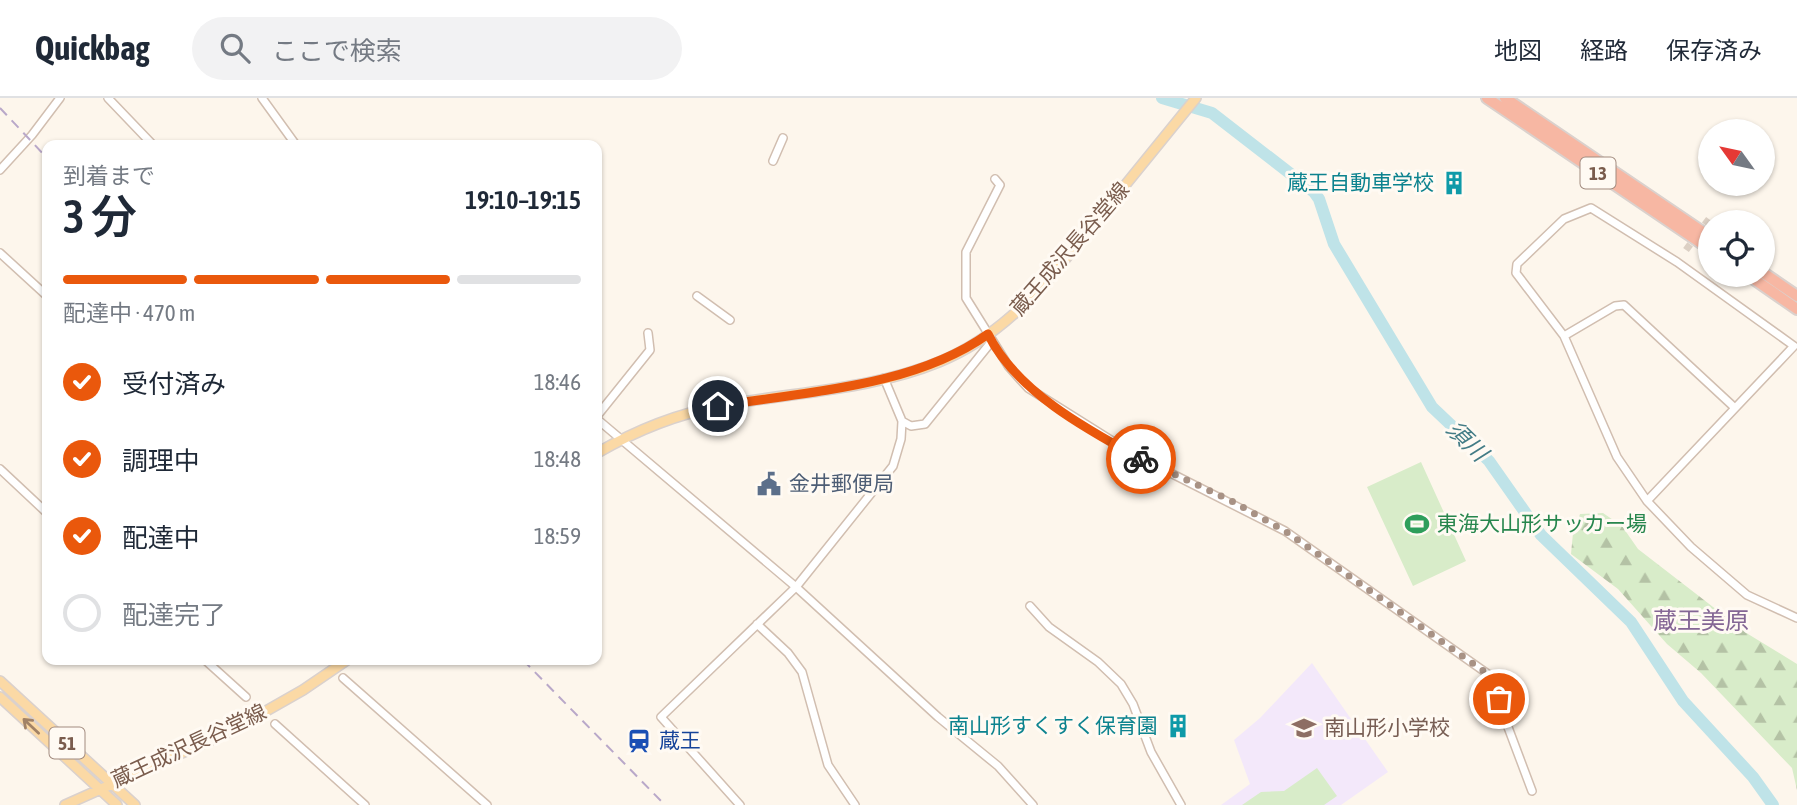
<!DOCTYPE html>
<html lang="ja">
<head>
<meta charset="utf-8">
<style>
	:root { --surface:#fff; --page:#f2f2f3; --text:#1f2937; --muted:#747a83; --line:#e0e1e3; --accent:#ea580c }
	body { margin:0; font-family:"Asap Condensed","Noto Sans JP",sans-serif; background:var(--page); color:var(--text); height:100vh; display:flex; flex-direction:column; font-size:26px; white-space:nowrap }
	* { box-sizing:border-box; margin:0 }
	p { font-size:23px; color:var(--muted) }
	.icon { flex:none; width:38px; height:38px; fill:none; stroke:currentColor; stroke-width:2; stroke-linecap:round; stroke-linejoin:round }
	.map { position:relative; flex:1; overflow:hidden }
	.side { position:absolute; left:42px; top:42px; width:560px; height:525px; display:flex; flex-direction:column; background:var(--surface); border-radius:14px; box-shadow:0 2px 5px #0004 }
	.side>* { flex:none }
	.needle { width:46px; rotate:303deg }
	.controls { position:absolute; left:1698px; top:21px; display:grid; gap:14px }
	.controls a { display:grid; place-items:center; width:77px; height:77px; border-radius:50%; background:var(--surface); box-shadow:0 2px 5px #0004; font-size:35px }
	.pin { position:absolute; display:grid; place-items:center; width:60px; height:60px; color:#fff; margin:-30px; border:4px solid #fff; border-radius:50%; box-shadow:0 2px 7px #0007 }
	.courier { position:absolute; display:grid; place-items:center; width:70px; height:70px; margin:-35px; border:5px solid #ea580c; border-radius:50%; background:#fff; color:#222; box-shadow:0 2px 9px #0007 }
	.summary em { font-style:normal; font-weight:600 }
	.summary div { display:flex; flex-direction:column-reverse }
	.summary { display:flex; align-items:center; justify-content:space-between; height:119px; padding:0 21px }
	h1 { font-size:46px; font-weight:600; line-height:52px }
	.bar { display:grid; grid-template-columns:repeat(4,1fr); gap:10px 7px; align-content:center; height:84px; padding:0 21px }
	.bar i { height:9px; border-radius:5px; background:var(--line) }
	.bar .on { background:var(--accent) }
	.bar p { grid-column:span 4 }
	ol { padding:0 21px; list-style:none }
	li { display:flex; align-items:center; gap:21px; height:77px }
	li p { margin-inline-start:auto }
	li .icon { padding:7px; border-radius:50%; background:var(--accent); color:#fff; stroke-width:4 }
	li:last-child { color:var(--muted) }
	li i { width:38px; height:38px; border:4px solid var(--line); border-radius:50% }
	header { display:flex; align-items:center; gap:42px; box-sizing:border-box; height:98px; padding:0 35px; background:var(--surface); border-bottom:2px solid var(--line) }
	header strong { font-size:33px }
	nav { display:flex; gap:38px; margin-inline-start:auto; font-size:24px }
	.search { width:490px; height:63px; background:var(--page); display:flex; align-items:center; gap:18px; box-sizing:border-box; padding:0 24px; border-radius:38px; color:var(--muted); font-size:26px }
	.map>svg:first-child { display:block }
</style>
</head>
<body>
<header>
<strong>Quickbag</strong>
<div class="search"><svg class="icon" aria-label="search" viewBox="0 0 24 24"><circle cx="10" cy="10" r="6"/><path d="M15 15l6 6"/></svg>ここで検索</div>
<nav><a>地図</a><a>経路</a><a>保存済み</a></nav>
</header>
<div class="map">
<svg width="1797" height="707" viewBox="0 0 1797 707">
	<defs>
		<pattern id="forest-firs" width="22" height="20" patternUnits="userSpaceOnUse" patternTransform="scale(1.75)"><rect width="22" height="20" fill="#d8ecc9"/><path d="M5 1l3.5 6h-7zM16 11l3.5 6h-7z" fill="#b4c2a5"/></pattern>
	</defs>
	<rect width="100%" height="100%" fill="#fdf6ec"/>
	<path fill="#f3e8fa" d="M1312,565l76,109 -47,33h-120l29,-21 -16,-44 26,-22z"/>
	<path fill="url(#forest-firs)" d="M1603,415l19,13 16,23 110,85 49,30v126l-5,-22 -91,-95 -34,-29 -49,-55 -47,-35 2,-21 7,-19z"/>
	<path fill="#d8ecc9" d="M1421,364l45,99 -53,25 -46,-99z
		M1317,670l20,28 -13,9h-82l19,-13 23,-1z"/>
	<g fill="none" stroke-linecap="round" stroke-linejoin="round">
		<path stroke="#bfe3e8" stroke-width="12" d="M1162,0l50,15 102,79 5,7 15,45 98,163 57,54 52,74 90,87 52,79 70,76 20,28"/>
		<path stroke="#dcd0c4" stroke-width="7" stroke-dasharray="7 3.5" stroke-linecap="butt" d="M1686,152l23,-31"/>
		<g stroke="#d1beb0" stroke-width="10">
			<path id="minor" d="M108,0l45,47
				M262,0l34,47
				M773,63l10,-23
				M0,72l32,-35 28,-37
				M995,81l5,6 -34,67v46l43,69 19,21 105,66 152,77 203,143 44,117
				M0,155l47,43
				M697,198l33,24
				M1564,238l51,-30 9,-1 111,103
				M597,318l53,-66 -2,-17
				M597,321l199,168 142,130 60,49 35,39
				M902,323l9,5 14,-2 67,-83
				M0,371l47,44
				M1647,403l147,-155 -117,-84 -86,-54 -27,11 -47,45 -1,9 48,63 53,121 30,44 44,46 56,48 50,23
				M1030,508l19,21 49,35 23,22 12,20 18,48 30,53
				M757,526l31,29 14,19 26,93 27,40
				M205,562l41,37
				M343,580l144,127
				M275,626l90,81
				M740,707l-79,-88 135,-130 97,-121 8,-27 1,-18 -18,-43"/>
		</g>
		<g stroke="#dad1cd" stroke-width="12">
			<path id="major" d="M597,355c38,-22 80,-39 123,-47 72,-14 151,-16 219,-44 76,-31 120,-96 170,-157 29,-36 58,-71 87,-107
				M0,583l135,124
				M0,599l117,108
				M65,707l164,-73 74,-42 44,-30"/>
		</g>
		<g stroke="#dad1cd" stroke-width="14">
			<path id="highway" d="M1487,0l223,151
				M1505,0l205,139
				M1762,174l35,24
				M1748,177l49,34"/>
		</g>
		<use href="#minor" stroke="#fff" stroke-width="7"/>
		<use href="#major" stroke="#fbd9a5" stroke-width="9"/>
		<use href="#highway" stroke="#f7b7a3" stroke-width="10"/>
		<path stroke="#b9a8c9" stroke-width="2" stroke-dasharray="10 7" stroke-linecap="butt" d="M0,10l47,50
			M523,562l142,145"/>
	</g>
	<defs><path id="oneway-shaft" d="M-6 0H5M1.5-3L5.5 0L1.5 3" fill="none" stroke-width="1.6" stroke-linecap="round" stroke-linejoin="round" transform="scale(1.75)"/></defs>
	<use stroke="#a18267" href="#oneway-shaft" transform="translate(31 628) rotate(-137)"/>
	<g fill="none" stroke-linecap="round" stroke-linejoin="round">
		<path stroke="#a89285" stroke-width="7" stroke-dasharray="0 12.6" d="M1141,361l89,41 55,31 203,143 11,25"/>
		<path stroke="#ea580c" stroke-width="9" d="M718,308c87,-14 196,-19 270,-72 28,57 98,95 153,125"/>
	</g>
	<defs>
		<g id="building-bare" transform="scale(1.89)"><path d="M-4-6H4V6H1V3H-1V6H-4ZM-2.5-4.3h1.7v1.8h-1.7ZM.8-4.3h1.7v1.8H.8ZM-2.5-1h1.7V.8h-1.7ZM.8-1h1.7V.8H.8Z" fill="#0f9aa8" stroke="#fffaf3" stroke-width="2.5" paint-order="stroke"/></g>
		<g id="civic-bare" transform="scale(1.89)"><path d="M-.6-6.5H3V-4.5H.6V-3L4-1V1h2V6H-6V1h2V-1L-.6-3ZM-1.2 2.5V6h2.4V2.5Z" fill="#5c6f8a" stroke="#fffaf3" stroke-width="2.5" paint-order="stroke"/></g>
		<g id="stadium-bare" transform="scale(1.89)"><path d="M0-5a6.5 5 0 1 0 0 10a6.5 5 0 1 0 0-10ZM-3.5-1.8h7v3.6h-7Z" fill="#2e9e5b" stroke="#fffaf3" stroke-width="2.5" paint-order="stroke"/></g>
		<g id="school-bare" transform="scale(1.89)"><path d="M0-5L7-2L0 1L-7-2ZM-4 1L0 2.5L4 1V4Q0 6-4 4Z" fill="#8d6e63" stroke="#fffaf3" stroke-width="2.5" paint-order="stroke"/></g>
		<g id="station-bare" transform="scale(1.89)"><path d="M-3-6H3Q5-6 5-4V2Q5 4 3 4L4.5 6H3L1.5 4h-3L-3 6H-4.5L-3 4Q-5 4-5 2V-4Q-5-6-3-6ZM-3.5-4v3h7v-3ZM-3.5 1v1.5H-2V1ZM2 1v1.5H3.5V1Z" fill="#1a4fb4" stroke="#fffaf3" stroke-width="2.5" paint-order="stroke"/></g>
	</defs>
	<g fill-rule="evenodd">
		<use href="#building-bare" x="1454" y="85"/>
		<use href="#civic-bare" x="769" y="386"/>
		<use href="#stadium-bare" x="1417" y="426"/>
		<use href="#building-bare" x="1178" y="628"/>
		<use href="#school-bare" x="1304" y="630"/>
		<use href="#station-bare" x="639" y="643"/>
	</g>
	<g text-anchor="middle" stroke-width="6" stroke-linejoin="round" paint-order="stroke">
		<g fill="#fffaf3" stroke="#a28b7f" stroke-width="2">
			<rect x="1580.5" y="59.5" width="35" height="31" rx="5"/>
			<rect x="49.5" y="629.5" width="35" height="31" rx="5"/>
		</g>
		<g font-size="19" font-weight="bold" fill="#7a5c4d">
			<text x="1598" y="82">13</text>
			<text x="67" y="652">51</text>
		</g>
		<g font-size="21" fill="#0d838f" stroke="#fffaf3" text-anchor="end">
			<text x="1434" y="92">蔵王自動車学校</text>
			<text x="1158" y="635">南山形すくすく保育園</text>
		</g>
		<g font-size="21" fill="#7a5c4d" stroke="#fffaf3">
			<text transform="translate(1070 151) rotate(-49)" y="7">蔵王成沢長谷堂線</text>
			<text transform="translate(189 648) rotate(-25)" y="7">蔵王成沢長谷堂線</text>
		</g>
		<g font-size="21" fill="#4e5e75" stroke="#fffaf3" text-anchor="start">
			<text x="789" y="393">金井郵便局</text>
		</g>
		<g font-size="21" fill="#27864d" stroke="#fffaf3" text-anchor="start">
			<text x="1437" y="433">東海大山形サッカー場</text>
		</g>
		<g font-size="21" fill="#785e54" stroke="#fffaf3" text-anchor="start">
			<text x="1324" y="637">南山形小学校</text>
		</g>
		<g font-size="21" fill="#164399" stroke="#fffaf3" text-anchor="start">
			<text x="659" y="650">蔵王</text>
		</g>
		<g font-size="23" font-style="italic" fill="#437c86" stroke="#fffaf3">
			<text transform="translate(1467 343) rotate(44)" y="8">須川</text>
		</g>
		<g font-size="24" fill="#846695" stroke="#fffaf3">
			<text x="1701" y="531">蔵王美原</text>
		</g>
	</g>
</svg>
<div class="controls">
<a><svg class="needle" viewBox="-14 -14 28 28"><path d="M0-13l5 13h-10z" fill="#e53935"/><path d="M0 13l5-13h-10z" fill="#747a83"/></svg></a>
<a><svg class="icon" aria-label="locate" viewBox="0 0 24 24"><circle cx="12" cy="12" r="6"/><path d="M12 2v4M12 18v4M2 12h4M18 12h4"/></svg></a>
</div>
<div class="pin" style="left:1499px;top:601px;background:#ea580c"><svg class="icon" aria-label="bag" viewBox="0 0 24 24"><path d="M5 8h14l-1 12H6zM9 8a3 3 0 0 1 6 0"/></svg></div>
<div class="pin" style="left:718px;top:308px;background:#1f2937"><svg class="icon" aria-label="home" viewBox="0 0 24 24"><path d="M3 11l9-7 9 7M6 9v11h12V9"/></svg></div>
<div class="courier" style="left:1141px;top:361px"><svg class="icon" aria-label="bike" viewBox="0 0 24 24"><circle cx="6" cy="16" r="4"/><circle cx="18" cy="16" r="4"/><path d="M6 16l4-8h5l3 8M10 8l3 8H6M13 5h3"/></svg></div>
<section class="side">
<div class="summary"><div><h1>3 分</h1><p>到着まで</p></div><em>19:10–19:15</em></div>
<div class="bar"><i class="on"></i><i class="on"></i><i class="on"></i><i></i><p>配達中 · 470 m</p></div>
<ol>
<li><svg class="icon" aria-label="check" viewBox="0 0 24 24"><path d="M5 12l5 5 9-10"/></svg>受付済み<p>18:46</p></li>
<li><svg class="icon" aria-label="check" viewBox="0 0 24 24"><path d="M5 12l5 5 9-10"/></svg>調理中<p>18:48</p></li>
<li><svg class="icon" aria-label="check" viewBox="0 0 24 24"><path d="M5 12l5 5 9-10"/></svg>配達中<p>18:59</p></li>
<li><i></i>配達完了</li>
</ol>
</section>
</div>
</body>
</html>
